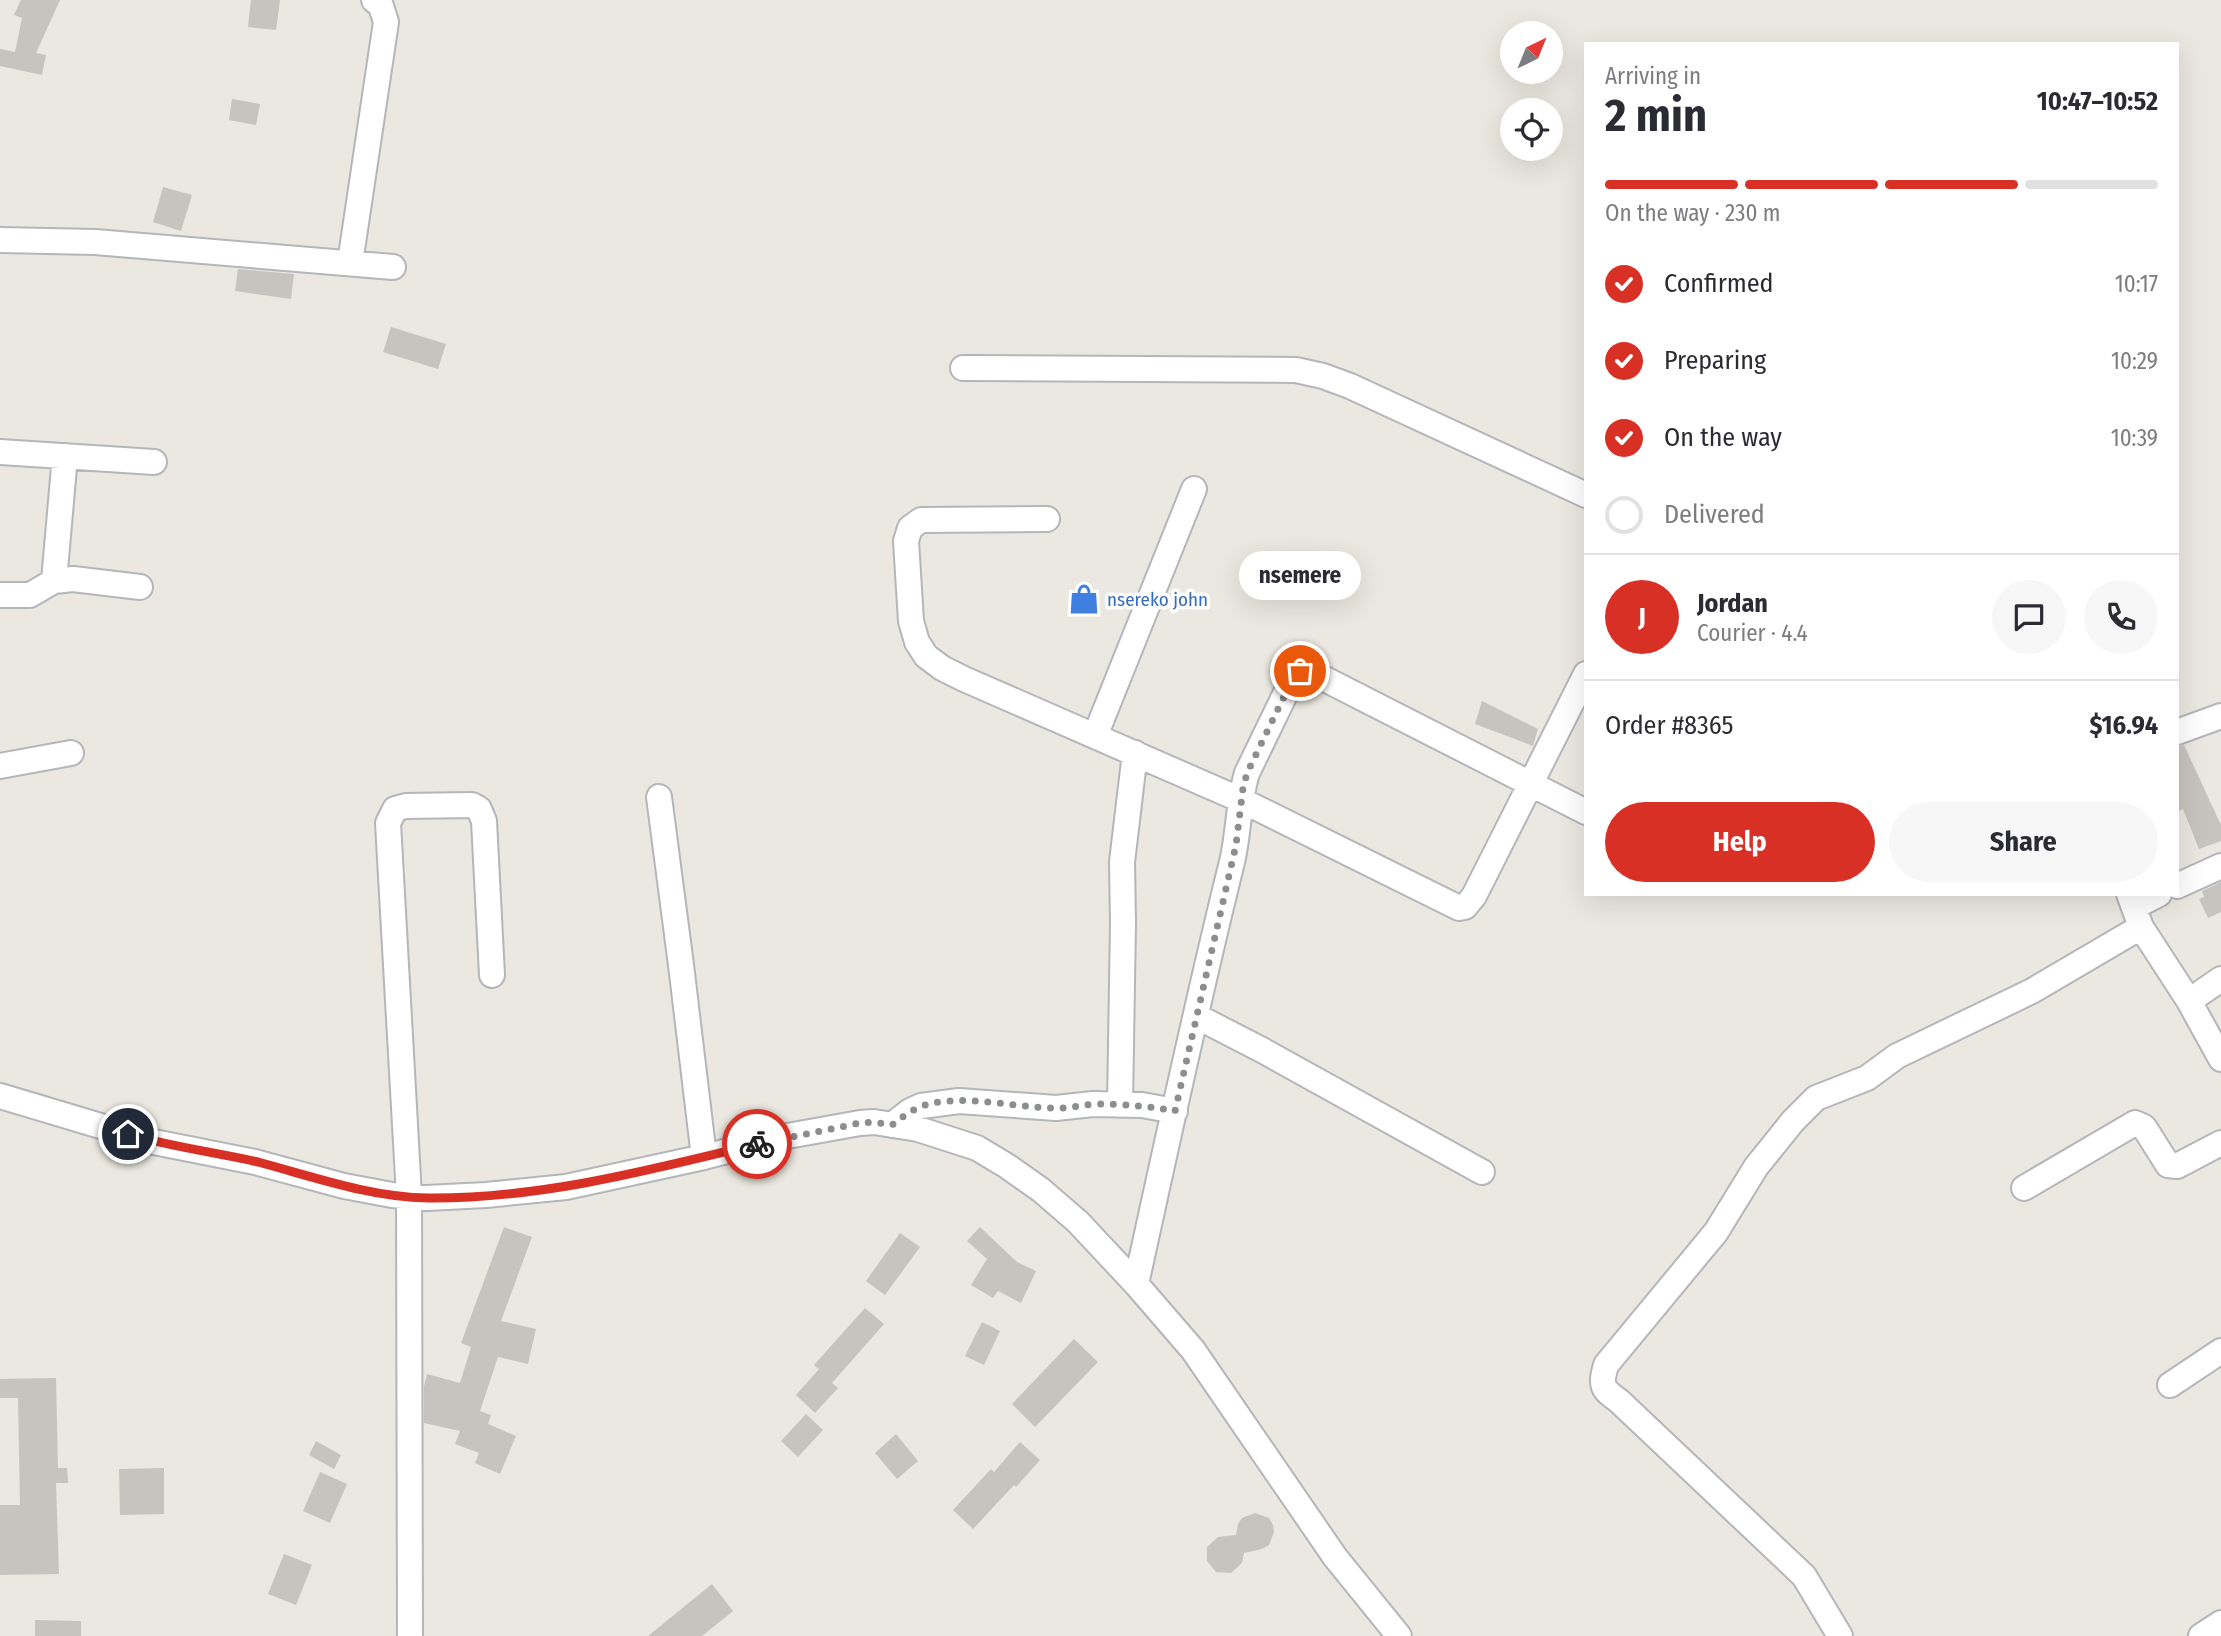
<!DOCTYPE html>
<html lang="en">
<head>
<meta charset="utf-8">
<style>
	:root { --surface:#fff; --page:#f7f7f7; --text:#2b2b33; --muted:#7c7c81; --line:#e1e1e2; --accent:#d93025 }
	body { margin:0; font-family:"Fira Sans Condensed",sans-serif; background:var(--page); color:var(--text); height:100vh; display:flex; flex-direction:column; font-size:26px; white-space:nowrap }
	* { box-sizing:border-box; margin:0 }
	p { font-size:23px; color:var(--muted) }
	.icon { flex:none; width:38px; height:38px; fill:none; stroke:currentColor; stroke-width:2; stroke-linecap:round; stroke-linejoin:round }
	.map { position:relative; flex:1; overflow:hidden }
	.drawer { position:absolute; left:1584px; top:42px; width:595px; height:854px; display:flex; flex-direction:column; background:var(--surface); border-radius:0px; box-shadow:0 7px 28px #0002 }
	.drawer>* { flex:none }
	.needle { width:46px; rotate:43deg }
	.controls { position:absolute; left:1500px; top:21px; display:grid; gap:14px }
	.controls a { display:grid; place-items:center; width:63px; height:63px; border-radius:50%; background:var(--surface); box-shadow:0 7px 28px #0002; font-size:35px }
	.pin { position:absolute; display:grid; place-items:center; width:60px; height:60px; color:#fff; margin:-30px; border:4px solid #fff; border-radius:50%; box-shadow:0 2px 7px #0007 }
	.courier { position:absolute; display:grid; place-items:center; width:70px; height:70px; margin:-35px; border:5px solid #d93025; border-radius:50%; background:#fff; color:#222; box-shadow:0 2px 9px #0007 }
	.bubble { position:absolute; height:49px; border-radius:24px; background:var(--surface); box-shadow:0 7px 28px #0002; font-size:23px; font-weight:700; line-height:49px; text-align:center }
	.headline em { font-style:normal; font-weight:700 }
	.headline div { display:flex; flex-direction:column-reverse }
	.headline { display:flex; align-items:center; justify-content:space-between; height:119px; padding:0 21px }
	h1 { font-size:46px; font-weight:700; line-height:52px }
	.bar { display:grid; grid-template-columns:repeat(4,1fr); gap:10px 7px; align-content:center; height:84px; padding:0 21px }
	.bar i { height:9px; border-radius:5px; background:var(--line) }
	.bar .active { background:var(--accent) }
	.bar p { grid-column:span 4 }
	.line { display:flex; align-items:center; gap:18px; padding:0 21px; border-top:2px solid var(--line) }
	.line div { flex:1 }
	.round { display:grid; place-items:center; flex:none; width:74px; height:74px; border-radius:37px; background:var(--page) }
	ol { padding:0 21px; list-style:none }
	li { display:flex; align-items:center; gap:21px; height:77px }
	li p { margin-inline-start:auto }
	li .icon { padding:7px; border-radius:50%; background:var(--accent); color:#fff; stroke-width:4 }
	li:last-child { color:var(--muted) }
	li i { width:38px; height:38px; border:4px solid var(--line); border-radius:50% }
	.button { display:flex; gap:14px; margin-top:auto; padding:14px 21px }
	.button a { flex:1; height:80px; border-radius:42px; background:var(--accent); color:#fff; font-size:28px; font-weight:700; line-height:80px; text-align:center }
	.button a+a { background:var(--page); color:var(--text) }
	.map>svg:first-child { display:block }
</style>
</head>
<body>
<div class="map">
<svg width="2221" height="1636" viewBox="0 0 2221 1636">
	<rect width="100%" height="100%" fill="#eae8e0"/>
	<path fill="#c7c4c0" d="M21,0h39l-24,53 10,2 -4,20 -42,-9v-17l15,3 7,-34 -8,-3z
		M251,0h29l-4,30 -28,-3z
		M232,99l28,5 -4,21 -27,-5z
		M163,187l29,8 -11,36 -28,-9z
		M238,269l56,5 -3,25 -56,-8z
		M391,327l55,17 -8,25 -55,-17z
		M1482,701l56,28 -5,17 -58,-22z
		M2184,745l37,80v16l-22,8 -16,-40 -6,3v-65z
		M2221,882v30l-13,6 -9,-19 5,-2 -2,-6z
		M504,1227l28,10 -31,84 35,8 -8,35 -30,-7 -18,54 11,4 -3,9 28,12 -16,38 -25,-11 4,-10 -24,-9 5,-13 -36,-8v-37l3,-12 33,9 11,-36 -10,-4z
		M980,1227l37,35 19,9 -15,32 -23,-12 -5,7 -22,-13 16,-26 -20,-18z
		M900,1233l20,14 -35,48 -19,-14z
		M865,1308l19,16 -52,59 6,5 -23,25 -19,-18 23,-26 -5,-4z
		M982,1322l18,9 -16,34 -19,-9z
		M1074,1339l24,23 -63,65 -23,-23z
		M56,1378l2,90h9l1,15h-12l3,91 -59,1v-70h20l-2,-107h-18v-19z
		M806,1414l17,16 -25,27 -17,-16z
		M896,1434l22,27 -21,18 -22,-26z
		M316,1441l25,14 -7,14 -25,-14z
		M1020,1442l20,18 -24,27 -2,-2 -41,44 -20,-19 38,-41 3,3z
		M164,1468v46l-44,1 -1,-46z
		M320,1472l27,12 -17,39 -27,-12z
		M1255,1513l14,5 4,7 1,7 -5,13 -7,4 -18,4 -2,10 -11,10 -15,-1 -9,-11v-14l11,-10 18,-2 2,-11 4,-6z
		M284,1554l28,11 -16,40 -28,-11z
		M712,1584l21,27 -31,25h-54z
		M35,1620l46,1v15h-46z"/>
	<g fill="none" stroke-linecap="round" stroke-linejoin="round">
		<g stroke="#b3b6ba" stroke-width="28">
			<path id="minor" d="M0,240l95,2 298,25
				M350,263l36,-241 -5,-16 -7,-6
				M963,368l333,2 27,6 27,10 236,109
				M0,452l154,10
				M1047,519l-126,1 -11,8 -4,13 5,80 6,21 9,14 16,12 22,11 277,121 218,108 6,-1 9,-11 112,-222
				M54,581l11,-125
				M0,595h30l24,-14 19,-2 67,8
				M2177,732l44,-16
				M1095,736l99,-247
				M0,766l71,-13
				M659,797l22,168 23,192
				M2177,886l44,-20
				M2129,894l12,33 48,74 32,58
				M2134,907l25,-13
				M2189,1001l32,-22
				M1196,1016l66,34 220,122
				M0,1096l154,46 101,20 89,24 48,9 35,3 59,-3 80,-8 138,-30 78,-20 78,-14 14,-1 44,7 59,19 30,18 34,24 37,32 58,62 57,66 142,207 64,79
				M1120,1105l3,-182 -1,-61 13,-109
				M892,1125l18,-14 11,-5 38,-5 97,7 37,-4 49,1 33,6
				M2024,1188l111,-65 9,4 24,38 9,1 44,-23
				M1136,1284c31,-141 61,-282 96,-422 7,-29 6,-60 15,-89l47,-97 6,-5 15,3 271,138
				M2170,1385l51,-34
				M410,1636l-1,-440 -21,-373 7,-14 11,-3 66,-1 7,4 5,12 8,154
				M1840,1636l-36,-60 -185,-175c-17,-12 -19,-15 -13,-36l110,-133 40,-65 37,-46 23,-23 51,-20 30,-22 135,-65 109,-64
				M2201,1636l20,-13"/>
		</g>
		<use href="#minor" stroke="#fff" stroke-width="24"/>
	</g>
	<g fill="none" stroke-linecap="round" stroke-linejoin="round">
		<path stroke="#8c8d8d" stroke-width="7" stroke-dasharray="0 12.6" d="M757,1144l103,-21 14,-1 18,3c15,-12 28,-21 47,-23 38,-5 75,5 113,6 14,1 28,-3 43,-4 27,0 53,2 80,7l61,-266 7,-57 4,-15 47,-97 6,-5"/>
		<path stroke="#d93025" stroke-width="9" d="M128,1134c43,13 87,18 130,28 56,15 112,35 170,36 112,1 222,-28 329,-54"/>
	</g>
	<defs>
		<g id="shop-bare" transform="scale(2.415)"><path d="M-5-2.5h2.3a2.7 3.5 0 0 1 5.4 0H5L5.5 6h-11ZM-1.5-2.5h3a1.5 2.3 0 0 0-3 0Z" fill="#3f7fe0" stroke="#fff" stroke-width="2.5" paint-order="stroke"/></g>
	</defs>
	<g fill-rule="evenodd">
		<use href="#shop-bare" x="1084" y="599"/>
	</g>
	<g text-anchor="middle" stroke-width="7" stroke-linejoin="round" paint-order="stroke">
		<g font-size="19" fill="#366cbe" stroke="#fff" text-anchor="start">
			<text x="1107" y="606">nsereko john</text>
		</g>
	</g>
</svg>
<div class="controls">
<a><svg class="needle" viewBox="-14 -14 28 28"><path d="M0-13l5 13h-10z" fill="#e53935"/><path d="M0 13l5-13h-10z" fill="#7c7c81"/></svg></a>
<a><svg class="icon" aria-label="locate" viewBox="0 0 24 24"><circle cx="12" cy="12" r="6"/><path d="M12 2v4M12 18v4M2 12h4M18 12h4"/></svg></a>
</div>
<div class="pin" style="left:1300px;top:671px;background:#ea580c"><svg class="icon" aria-label="bag" viewBox="0 0 24 24"><path d="M5 8h14l-1 12H6zM9 8a3 3 0 0 1 6 0"/></svg></div>
<div class="pin" style="left:128px;top:1134px;background:#1f2937"><svg class="icon" aria-label="home" viewBox="0 0 24 24"><path d="M3 11l9-7 9 7M6 9v11h12V9"/></svg></div>
<div class="courier" style="left:757px;top:1144px"><svg class="icon" aria-label="bike" viewBox="0 0 24 24"><circle cx="6" cy="16" r="4"/><circle cx="18" cy="16" r="4"/><path d="M6 16l4-8h5l3 8M10 8l3 8H6M13 5h3"/></svg></div>
<div class="bubble" style="left:1239px;top:551px;width:122px">nsemere</div>
<section class="drawer">
<div class="headline"><div><h1>2 min</h1><p>Arriving in</p></div><em>10:47–10:52</em></div>
<div class="bar"><i class="active"></i><i class="active"></i><i class="active"></i><i></i><p>On the way · 230 m</p></div>
<ol>
<li><svg class="icon" aria-label="check" viewBox="0 0 24 24"><path d="M5 12l5 5 9-10"/></svg>Confirmed<p>10:17</p></li>
<li><svg class="icon" aria-label="check" viewBox="0 0 24 24"><path d="M5 12l5 5 9-10"/></svg>Preparing<p>10:29</p></li>
<li><svg class="icon" aria-label="check" viewBox="0 0 24 24"><path d="M5 12l5 5 9-10"/></svg>On the way<p>10:39</p></li>
<li><i></i>Delivered</li>
</ol>
<div class="line" style="height:126px"><b class="round" style="background:var(--accent);color:#fff">J</b><div><b>Jordan</b><p>Courier · 4.4</p></div><a class="round"><svg class="icon" aria-label="chat" viewBox="0 0 24 24"><path d="M4 5h16v11H9l-5 4z"/></svg></a><a class="round"><svg class="icon" aria-label="phone" viewBox="0 0 24 24"><path d="M5 4h4l2 5-3 2q2 4 5 5l2-3 5 2v4C11 20 4 13 5 4z"/></svg></a></div>
<div class="line" style="height:91px"><div>Order #8365</div><b>$16.94</b></div>
<div class="button"><a>Help</a><a>Share</a></div>
</section>
</div>
</body>
</html>
